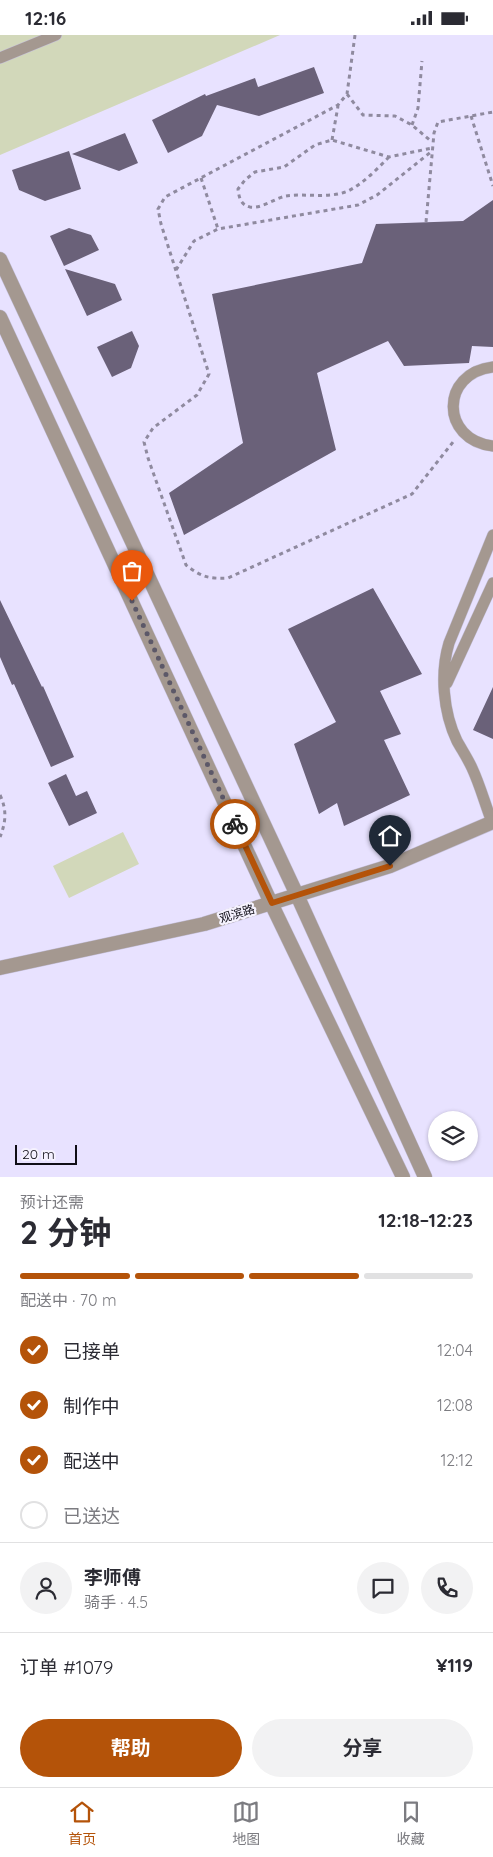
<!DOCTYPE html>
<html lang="zh">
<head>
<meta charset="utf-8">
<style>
	:root { --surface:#fff; --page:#f2f2f3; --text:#2b2b33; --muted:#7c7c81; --line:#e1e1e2; --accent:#b45309 }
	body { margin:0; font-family:Quicksand,"Noto Sans SC",sans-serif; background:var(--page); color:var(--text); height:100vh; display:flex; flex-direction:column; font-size:19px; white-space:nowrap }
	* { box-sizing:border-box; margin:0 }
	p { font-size:16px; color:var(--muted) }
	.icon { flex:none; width:28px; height:28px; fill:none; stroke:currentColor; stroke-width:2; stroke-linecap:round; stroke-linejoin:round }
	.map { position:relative; height:1142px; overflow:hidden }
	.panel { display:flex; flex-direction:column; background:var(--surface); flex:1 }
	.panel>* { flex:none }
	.fabs { position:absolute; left:428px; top:1076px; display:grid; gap:10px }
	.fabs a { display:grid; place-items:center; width:50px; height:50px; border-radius:50%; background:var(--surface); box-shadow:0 1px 4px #0004; font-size:25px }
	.scale { position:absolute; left:15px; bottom:12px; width:62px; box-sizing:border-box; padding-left:5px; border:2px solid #100e17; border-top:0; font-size:14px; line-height:18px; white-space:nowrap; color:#100e17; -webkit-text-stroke:4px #f5f2fe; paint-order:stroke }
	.pin { position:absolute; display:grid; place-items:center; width:42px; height:42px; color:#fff; margin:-51px -21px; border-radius:50% 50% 50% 0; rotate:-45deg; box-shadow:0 0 5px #0007 }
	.pin .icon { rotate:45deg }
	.courier { position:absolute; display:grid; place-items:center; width:50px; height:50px; margin:-25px; border:4px solid #b45309; border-radius:50%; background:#fff; color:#222; box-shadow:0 1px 6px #0007 }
	.headline em { font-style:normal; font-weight:700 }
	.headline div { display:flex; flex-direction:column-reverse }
	.headline { display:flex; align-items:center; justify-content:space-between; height:85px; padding:0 20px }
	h1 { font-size:32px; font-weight:700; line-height:38px }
	.bar { display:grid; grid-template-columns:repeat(4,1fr); gap:8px 5px; align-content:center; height:60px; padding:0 20px }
	.bar i { height:6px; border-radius:4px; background:var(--line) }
	.bar .selected { background:var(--accent) }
	.bar p { grid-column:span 4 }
	.line { display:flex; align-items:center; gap:12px; padding:0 20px; border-top:1px solid var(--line) }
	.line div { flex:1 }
	.round { display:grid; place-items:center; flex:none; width:52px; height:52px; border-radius:26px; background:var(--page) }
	ol { padding:0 20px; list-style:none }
	li { display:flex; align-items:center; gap:15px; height:55px }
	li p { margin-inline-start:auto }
	li .icon { padding:5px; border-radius:50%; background:var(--accent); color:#fff; stroke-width:4 }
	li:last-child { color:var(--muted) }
	li i { width:28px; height:28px; border:2px solid var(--line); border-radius:50% }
	.button { display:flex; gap:10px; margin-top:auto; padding:10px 20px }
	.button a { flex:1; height:58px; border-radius:30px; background:var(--accent); color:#fff; font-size:20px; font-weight:700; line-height:58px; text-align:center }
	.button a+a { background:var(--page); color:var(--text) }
	.status { display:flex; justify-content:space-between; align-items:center; height:35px; padding:0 25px; background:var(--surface); direction:ltr }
	.status svg { height:14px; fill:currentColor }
	.tabs { display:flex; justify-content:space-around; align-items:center; height:70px; border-top:1px solid var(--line); background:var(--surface); font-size:14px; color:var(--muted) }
	.tabs a { display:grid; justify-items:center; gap:2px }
	.tabs .selected { color:var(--accent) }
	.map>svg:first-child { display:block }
</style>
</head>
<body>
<div class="status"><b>12:16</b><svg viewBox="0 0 49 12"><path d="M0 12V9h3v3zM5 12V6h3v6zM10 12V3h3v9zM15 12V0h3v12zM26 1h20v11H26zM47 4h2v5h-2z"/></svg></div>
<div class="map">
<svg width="493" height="1142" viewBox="0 0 493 1142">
	<rect width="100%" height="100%" fill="#e8e2ff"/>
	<path fill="#d2d8ba" d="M0,0h280l-280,120z
		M123,797l16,32 -70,34 -16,-32z"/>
	<path fill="#6a6179" d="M314,32l10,26 -65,23 -42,-11 -15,31 -34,17 -16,-33 53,-26 1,2 49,-18 3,9z
		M125,98l13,30 -19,8 -47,-17z
		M69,116l12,38 -36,12 -26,-11 -7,-20z
		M493,165v147l-21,-1 -3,17 -65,3 -16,-25 -71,32 19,77 -152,85 -15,-42 74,-50 -31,-149 150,-31 14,-39 87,-3z
		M69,193l22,7 8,15 -35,16 -14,-30z
		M65,234l50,15 7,16 -35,16z
		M132,296l7,15 -8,22 -19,9 -15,-30z
		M373,553l49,86 -42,17 21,43 -17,6 26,55 -66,31 -7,-23 -18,11 -25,-70 42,-22 -48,-93z
		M0,565l42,87 1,-1 31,71 -23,10 -37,-83 -2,1 -12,-28z
		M493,652v52l-20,-9z
		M66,739l10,22 11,-5 10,22 -28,13 -21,-43z"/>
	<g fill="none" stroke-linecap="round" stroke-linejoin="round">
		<g stroke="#c5c0da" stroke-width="12">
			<path id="service" d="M0,23l56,-23
				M493,332c-53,6 -53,73 0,79
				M447,648l46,-100
				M492,787c-7,-18 -12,-37 -20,-54 -4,-9 -10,-18 -15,-27 -14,-29 -17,-68 -8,-98l44,-108"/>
		</g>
		<g stroke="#c5c0da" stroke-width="15">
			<path id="minor" d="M0,224l297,636 128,282
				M0,282l271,586 132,274
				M0,933l204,-44 186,-58 103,-44"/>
		</g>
		<path stroke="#8f8a9f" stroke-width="3" stroke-dasharray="4 4" stroke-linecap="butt" d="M355,0l-8,59 -9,11 -173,92 -7,12 3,15 48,150 -12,21 -44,33 -9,14 4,16 38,107c15,12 23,14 42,13l184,-84 41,-52
			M347,59l16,21 32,1 17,9 20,17
			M471,81l22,70
			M412,90l6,-17 4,-47
			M332,105l6,-34
			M389,122c-12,12 -25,26 -41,34 -19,8 -42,2 -62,5 -11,2 -24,13 -36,11 -9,-2 -11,-9 -12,-18l7,-9 10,-8 29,-5 31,-22 17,-5 57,17 43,-9
			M201,143l17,51
			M426,187l8,-89 4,-11 55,-10
			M176,235l18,-29 24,-12 140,-24 19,-10 55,-44
			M0,760c7,15 6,27 0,42"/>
		<use href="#service" stroke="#a49890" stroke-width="11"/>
		<use href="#minor" stroke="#a49890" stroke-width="14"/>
	</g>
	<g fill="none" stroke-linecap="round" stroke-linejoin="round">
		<path stroke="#5c5868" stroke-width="5" stroke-dasharray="0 9" d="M132,566l103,223"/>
		<path stroke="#b45309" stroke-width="6" d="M235,789l37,79 118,-37"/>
	</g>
	<g text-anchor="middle" stroke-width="4.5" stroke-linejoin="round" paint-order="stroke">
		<g font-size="12" fill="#100e17" stroke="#f5f2fe">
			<text transform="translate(237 879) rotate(-17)" y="4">观滨路</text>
		</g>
	</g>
</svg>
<div class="fabs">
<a><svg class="icon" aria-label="layers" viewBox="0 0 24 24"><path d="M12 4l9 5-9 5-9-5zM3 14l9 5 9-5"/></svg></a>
</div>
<div class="scale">20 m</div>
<div class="pin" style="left:132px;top:566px;background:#ea580c"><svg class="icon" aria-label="bag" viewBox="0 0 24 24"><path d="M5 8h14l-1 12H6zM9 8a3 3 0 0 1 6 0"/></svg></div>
<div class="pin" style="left:390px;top:831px;background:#1f2937"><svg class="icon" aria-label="home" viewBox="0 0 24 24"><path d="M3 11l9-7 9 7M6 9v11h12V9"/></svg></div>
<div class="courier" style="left:235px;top:789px"><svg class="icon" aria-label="bike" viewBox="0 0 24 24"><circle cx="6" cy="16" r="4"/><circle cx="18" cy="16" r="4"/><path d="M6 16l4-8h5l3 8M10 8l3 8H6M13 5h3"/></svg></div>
</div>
<section class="panel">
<div class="headline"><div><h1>2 分钟</h1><p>预计还需</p></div><em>12:18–12:23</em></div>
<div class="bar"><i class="selected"></i><i class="selected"></i><i class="selected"></i><i></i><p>配送中 · 70 m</p></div>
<ol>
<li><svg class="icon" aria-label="check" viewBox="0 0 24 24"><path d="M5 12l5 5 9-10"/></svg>已接单<p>12:04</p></li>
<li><svg class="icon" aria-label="check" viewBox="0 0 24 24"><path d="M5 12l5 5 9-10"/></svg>制作中<p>12:08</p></li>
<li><svg class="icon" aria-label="check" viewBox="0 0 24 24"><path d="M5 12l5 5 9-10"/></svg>配送中<p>12:12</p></li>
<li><i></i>已送达</li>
</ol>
<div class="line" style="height:90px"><a class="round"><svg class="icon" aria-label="person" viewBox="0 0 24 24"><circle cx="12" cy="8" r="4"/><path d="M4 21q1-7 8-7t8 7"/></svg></a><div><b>李师傅</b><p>骑手 · 4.5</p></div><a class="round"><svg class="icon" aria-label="chat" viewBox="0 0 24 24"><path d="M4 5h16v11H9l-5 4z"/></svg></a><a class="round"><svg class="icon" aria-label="phone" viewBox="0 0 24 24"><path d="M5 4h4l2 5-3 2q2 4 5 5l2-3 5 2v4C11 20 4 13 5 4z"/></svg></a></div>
<div class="line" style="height:65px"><div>订单 #1079</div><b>¥119</b></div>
<div class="button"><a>帮助</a><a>分享</a></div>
</section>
<nav class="tabs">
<a class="selected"><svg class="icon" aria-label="home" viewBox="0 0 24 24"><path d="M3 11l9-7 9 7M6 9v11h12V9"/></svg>首页</a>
<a><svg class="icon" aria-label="map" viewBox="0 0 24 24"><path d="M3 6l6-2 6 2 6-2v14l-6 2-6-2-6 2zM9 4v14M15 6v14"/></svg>地图</a>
<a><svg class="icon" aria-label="saved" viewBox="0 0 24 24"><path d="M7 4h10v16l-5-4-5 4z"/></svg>收藏</a>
</nav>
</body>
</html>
